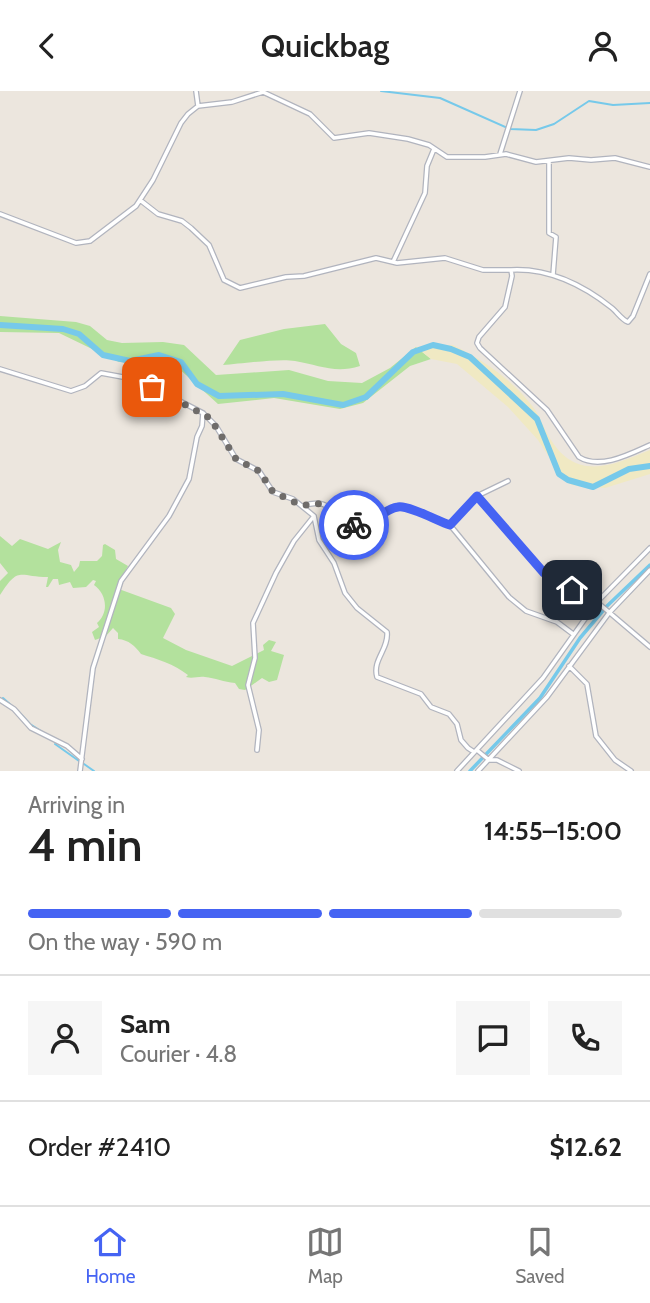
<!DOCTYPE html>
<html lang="en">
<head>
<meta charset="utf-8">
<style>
	:root { --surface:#fff; --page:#f6f6f6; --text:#222; --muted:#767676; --line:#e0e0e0; --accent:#4563f3 }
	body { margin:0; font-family:Cabin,sans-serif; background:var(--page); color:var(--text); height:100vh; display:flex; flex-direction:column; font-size:26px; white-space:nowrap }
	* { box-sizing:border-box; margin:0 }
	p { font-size:23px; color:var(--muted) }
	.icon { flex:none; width:38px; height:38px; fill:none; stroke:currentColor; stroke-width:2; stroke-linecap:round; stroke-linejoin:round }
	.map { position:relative; height:680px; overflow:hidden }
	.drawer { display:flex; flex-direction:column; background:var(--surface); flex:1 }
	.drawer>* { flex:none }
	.pin { position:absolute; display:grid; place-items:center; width:60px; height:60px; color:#fff; margin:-30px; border-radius:14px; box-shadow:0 4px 10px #0006 }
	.courier { position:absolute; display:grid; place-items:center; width:70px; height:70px; margin:-35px; border:5px solid #4563f3; border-radius:50%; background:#fff; color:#222; box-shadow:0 2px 9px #0007 }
	.headline em { font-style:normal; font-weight:600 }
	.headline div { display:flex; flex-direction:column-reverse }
	.headline { display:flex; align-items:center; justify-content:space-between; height:119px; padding:0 28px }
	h1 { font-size:46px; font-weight:600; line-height:52px }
	.bar { display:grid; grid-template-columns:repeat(4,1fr); gap:10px 7px; align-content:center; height:84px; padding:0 28px }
	.bar i { height:9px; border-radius:5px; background:var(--line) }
	.bar .on { background:var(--accent) }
	.bar p { grid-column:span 4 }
	.line { display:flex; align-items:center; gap:18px; padding:0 28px; border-top:2px solid var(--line) }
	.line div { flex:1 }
	.round { display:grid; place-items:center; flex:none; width:74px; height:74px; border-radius:0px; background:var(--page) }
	header { display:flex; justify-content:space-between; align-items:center; height:91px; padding:0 28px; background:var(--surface); font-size:32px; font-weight:600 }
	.dock { display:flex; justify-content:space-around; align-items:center; height:98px; border-top:2px solid var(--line); background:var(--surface); font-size:19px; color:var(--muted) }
	.dock a { display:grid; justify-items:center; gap:4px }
	.dock .on { color:var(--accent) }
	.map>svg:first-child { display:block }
</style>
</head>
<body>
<header><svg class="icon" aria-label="back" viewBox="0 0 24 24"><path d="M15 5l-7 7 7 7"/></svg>Quickbag<svg class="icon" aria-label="person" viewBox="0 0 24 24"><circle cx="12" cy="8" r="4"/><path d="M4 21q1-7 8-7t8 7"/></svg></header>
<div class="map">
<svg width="650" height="680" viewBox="0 0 650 680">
	<rect width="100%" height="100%" fill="#ece6de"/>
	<path fill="#b3e19d" d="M0,225l76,6 14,4 17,14 15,3 41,-1 21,3 32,30 73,-5 39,11 34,2 28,-15 26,-21 15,12 -21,7 -47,37 -23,6 -66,-11 -56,6 -42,-38 -15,-3 -42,-1 -60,-29 -59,-1z
		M325,233l16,20 15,9 4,13c-25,8 -41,-1 -65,-5 -16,-3 -54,3 -72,4l17,-25 44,-11z
		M0,445l12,10 8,-7 28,10 13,-7 -3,8 2,12 11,3 3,7 5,-6 1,-5h17l5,-5 1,-11 2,-1 10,6 1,9 12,7 -12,22 55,20 4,6 -12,24 23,12 46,16 32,-16 -1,-5 6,-5 7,2 -5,9 13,4 -7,25 -8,2 -7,-4 -17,12 -6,-1 -4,-6c-11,-1 -20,-5 -30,-6 -7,-1 -12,2 -19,0l2,-2c-14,-11 -31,-16 -47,-21 -6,-8 -12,-14 -23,-15v-6l-5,-5 -7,8 -11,4 -3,-8 7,-5 -2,-4c12,-10 10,-29 -3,-38l2,-4 -3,-1 -7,7 -13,1 -3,-6 -11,3 -1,-6h-5l-5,8h-2l2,-10c-29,0 -29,-12 -48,18v-14l8,-8 -8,-10z"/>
	<path fill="#f0e9c3" d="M453,254c30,15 60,35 80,62 8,10 11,23 18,33 26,41 61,26 99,10v24l-45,14 -33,-3 -8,-5 -26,-40 -30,-33 -51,-43 -26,-5 -15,-12z"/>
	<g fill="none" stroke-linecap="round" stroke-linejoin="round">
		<path stroke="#76c9ea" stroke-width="2" d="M381,0l59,7 70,31 26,1 18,-6 35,-23 24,4 37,-2
			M3,607l9,8
			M17,619l13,14 14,9
			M55,653l24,17
			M84,673l10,7"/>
		<path stroke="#76c9ea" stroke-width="3.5" d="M470,680l70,-73 40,-60 27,-32 43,-41"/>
		<path stroke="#76c9ea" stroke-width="6" d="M0,234l63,4 16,5 24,21 27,6 29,-6 22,7 16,22 22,12 64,-2 60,11 23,-8 47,-45 20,-7 18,4 19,8 67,62 22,55 9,6 25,7 36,-18 21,-3"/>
		<g stroke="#b1b4be" stroke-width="6">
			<path id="street" d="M196,0l2,15
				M500,63l20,-63
				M549,70v72l7,4 -3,38
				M140,109l18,14 24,7 9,7 18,17 15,35 16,8 46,-11 18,-1 72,-18 21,5 48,-5 38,12h28l1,6 -7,31 -26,30 -2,6 3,5 67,62 32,47c21,13 51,-3 71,-12
				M0,123l76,29 14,-2 46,-35 17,-26 28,-57 7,-9 10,-8 34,-4 31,-10 47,22 24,24 35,-5 39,6 21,6 18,12h38l21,-3 30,8 33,-4 22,2 24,-2 35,9
				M393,171l32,-69 2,-27 7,-17
				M511,179c37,-2 72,15 101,38 6,5 9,11 16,14l5,-6 17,-42
				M0,278l71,22 14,-5 16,-13 38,7 64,33 13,13 20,33 23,12 14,21 20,7 21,17 5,24 15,23 11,30 12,15 30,24c2,17 -15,28 -10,45l44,17 10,13 18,7 8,10 4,16 7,8 6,4
				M477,405l31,-15
				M303,415c30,-11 29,14 52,19 19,5 28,-16 44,-18 9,-2 39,14 51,18l27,-29 67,77 20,13 33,16 53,45
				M450,434l59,72 17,14 31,11 16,12
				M569,575l18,18 9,52 19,24 16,11
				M0,609l14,9 17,19 36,18 15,13
				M257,659l2,-20 -11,-45 7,-27 -2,-35 23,-50 18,-32 20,-25
				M478,660l11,9h8l22,11
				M80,680l13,-103 28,-87 48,-65 20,-37 8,-42 5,-11 1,-13
				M457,680l86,-93 54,-76 53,-54
				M478,680l69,-74 62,-84 41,-43"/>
		</g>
		<use href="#street" stroke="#fff" stroke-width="3.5"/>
	</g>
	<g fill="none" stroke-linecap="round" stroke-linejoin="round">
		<path stroke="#6f6c6a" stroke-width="7" stroke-dasharray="0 12.6" d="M152,296l58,31 26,41 23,12 14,21 30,14c26,-9 30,9 51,19"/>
		<path stroke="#4563f3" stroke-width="9" d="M354,434c20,3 27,-16 44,-18 10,-2 40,14 52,18l27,-29 67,77 28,17"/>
	</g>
</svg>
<div class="pin" style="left:152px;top:296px;background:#ea580c"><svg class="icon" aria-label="bag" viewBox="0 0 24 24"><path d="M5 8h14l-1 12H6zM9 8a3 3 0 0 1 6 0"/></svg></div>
<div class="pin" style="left:572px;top:499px;background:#1f2937"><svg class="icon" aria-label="home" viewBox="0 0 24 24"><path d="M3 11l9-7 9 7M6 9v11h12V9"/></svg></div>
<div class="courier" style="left:354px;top:434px"><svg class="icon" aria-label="bike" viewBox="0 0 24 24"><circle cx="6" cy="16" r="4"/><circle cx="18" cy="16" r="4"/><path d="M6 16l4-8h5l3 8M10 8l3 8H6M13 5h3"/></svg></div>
</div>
<section class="drawer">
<div class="headline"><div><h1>4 min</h1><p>Arriving in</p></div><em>14:55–15:00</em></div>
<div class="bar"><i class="on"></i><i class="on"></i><i class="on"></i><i></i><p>On the way · 590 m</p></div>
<div class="line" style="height:126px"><a class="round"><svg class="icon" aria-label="person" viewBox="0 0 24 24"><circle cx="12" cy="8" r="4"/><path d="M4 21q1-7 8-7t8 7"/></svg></a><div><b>Sam</b><p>Courier · 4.8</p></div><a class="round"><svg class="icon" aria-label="chat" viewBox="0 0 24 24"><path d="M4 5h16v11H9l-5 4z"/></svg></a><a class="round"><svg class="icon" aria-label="phone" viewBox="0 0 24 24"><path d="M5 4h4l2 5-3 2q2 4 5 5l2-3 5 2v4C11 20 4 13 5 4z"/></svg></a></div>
<div class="line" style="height:91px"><div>Order #2410</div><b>$12.62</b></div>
</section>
<nav class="dock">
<a class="on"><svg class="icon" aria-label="home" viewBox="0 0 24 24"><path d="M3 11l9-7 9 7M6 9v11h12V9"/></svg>Home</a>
<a><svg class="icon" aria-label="map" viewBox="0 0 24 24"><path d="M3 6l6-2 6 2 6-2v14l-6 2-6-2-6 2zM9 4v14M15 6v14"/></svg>Map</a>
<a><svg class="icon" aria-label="saved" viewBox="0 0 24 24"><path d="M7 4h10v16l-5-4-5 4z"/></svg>Saved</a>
</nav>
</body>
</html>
